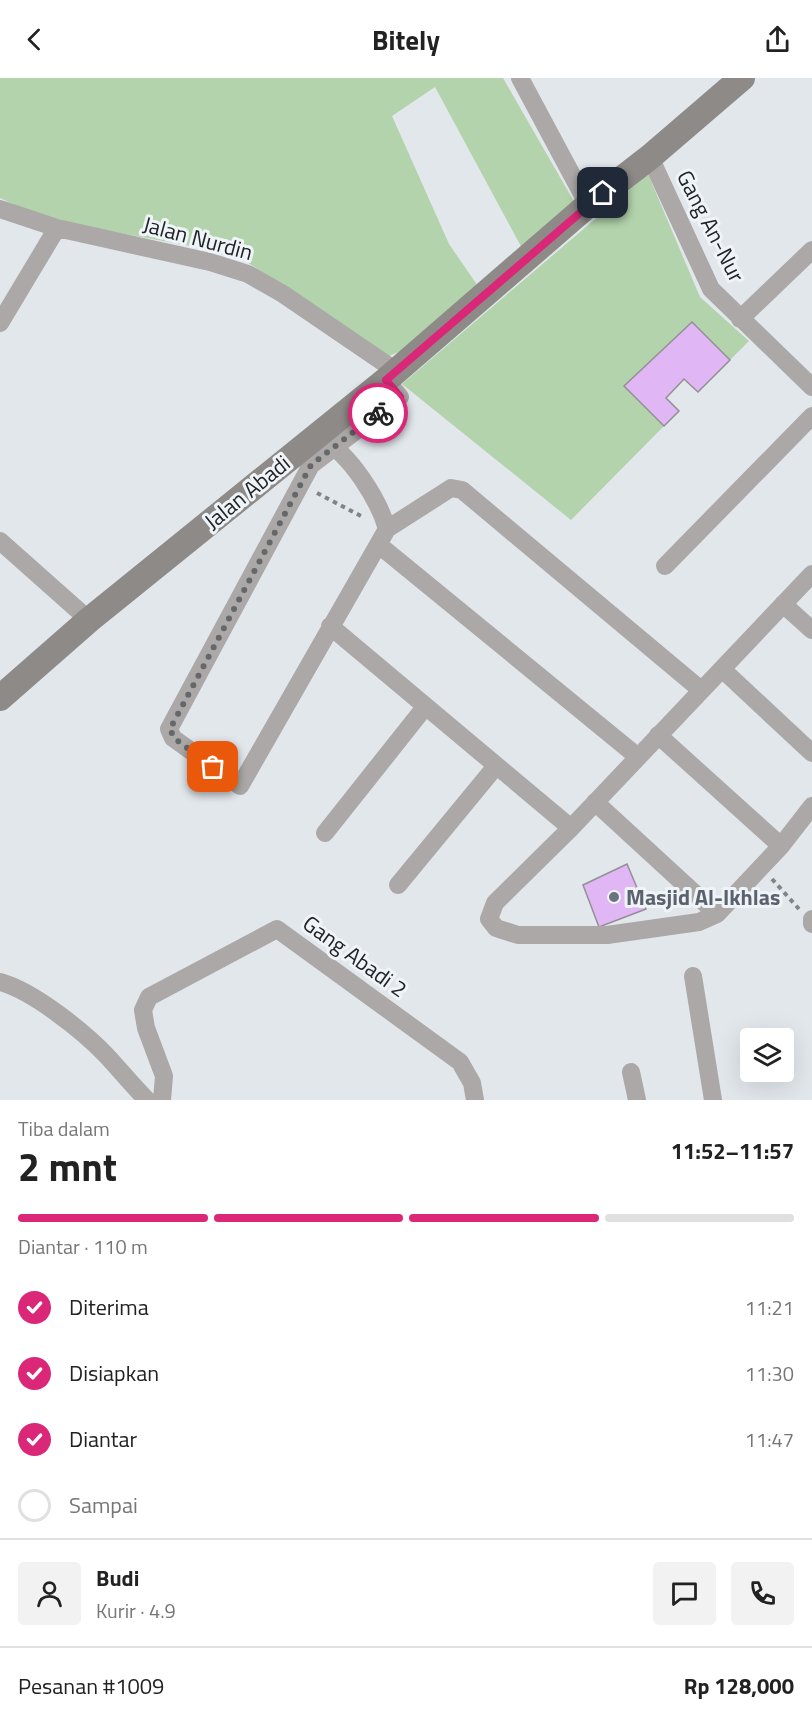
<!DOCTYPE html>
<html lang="id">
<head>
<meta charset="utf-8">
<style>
	:root { --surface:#fff; --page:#f2f2f2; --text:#222; --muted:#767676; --line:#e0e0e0; --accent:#db2777 }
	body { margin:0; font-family:"Titillium Web",sans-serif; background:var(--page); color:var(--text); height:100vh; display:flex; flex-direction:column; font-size:22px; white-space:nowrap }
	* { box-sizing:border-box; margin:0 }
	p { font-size:20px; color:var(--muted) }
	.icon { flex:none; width:33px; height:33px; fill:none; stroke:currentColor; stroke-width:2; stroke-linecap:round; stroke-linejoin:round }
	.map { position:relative; height:1022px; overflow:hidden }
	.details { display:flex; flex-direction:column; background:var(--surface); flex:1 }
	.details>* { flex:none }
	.buttons { position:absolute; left:740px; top:950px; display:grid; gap:12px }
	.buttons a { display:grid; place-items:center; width:54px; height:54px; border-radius:6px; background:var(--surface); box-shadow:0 6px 24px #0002; font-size:30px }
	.pin { position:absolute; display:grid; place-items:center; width:51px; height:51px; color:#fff; margin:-26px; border-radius:12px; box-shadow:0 3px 9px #0006 }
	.courier { position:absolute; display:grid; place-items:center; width:60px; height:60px; margin:-30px; border:4px solid #db2777; border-radius:50%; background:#fff; color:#222; box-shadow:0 2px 8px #0007 }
	.summary em { font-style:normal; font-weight:700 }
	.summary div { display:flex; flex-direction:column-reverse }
	.summary { display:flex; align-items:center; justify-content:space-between; height:102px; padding:0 18px }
	h1 { font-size:39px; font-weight:700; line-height:45px }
	.bar { display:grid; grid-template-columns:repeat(4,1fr); gap:9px 6px; align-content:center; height:72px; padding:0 18px }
	.bar i { height:8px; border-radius:4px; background:var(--line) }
	.bar .on { background:var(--accent) }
	.bar p { grid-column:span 4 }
	.line { display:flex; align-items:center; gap:15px; padding:0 18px; border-top:2px solid var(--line) }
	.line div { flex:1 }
	.round { display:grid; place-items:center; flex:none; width:63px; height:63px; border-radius:6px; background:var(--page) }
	ol { padding:0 18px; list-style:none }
	li { display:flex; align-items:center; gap:18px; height:66px }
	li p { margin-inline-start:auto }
	li .icon { padding:6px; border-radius:50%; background:var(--accent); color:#fff; stroke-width:4 }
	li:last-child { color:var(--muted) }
	li i { width:33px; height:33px; border:3px solid var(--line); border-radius:50% }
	header { display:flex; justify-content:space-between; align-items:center; height:78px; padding:0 18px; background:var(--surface); font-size:27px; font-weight:700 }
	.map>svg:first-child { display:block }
</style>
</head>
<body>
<header><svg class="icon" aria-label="back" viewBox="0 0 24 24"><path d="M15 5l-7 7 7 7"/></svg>Bitely<svg class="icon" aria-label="share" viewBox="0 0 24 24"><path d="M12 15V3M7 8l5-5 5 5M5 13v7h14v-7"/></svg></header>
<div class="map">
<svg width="812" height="1022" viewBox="0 0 812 1022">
	<rect width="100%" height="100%" fill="#e2e7ec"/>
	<path fill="#b2d3ac" d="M0,0h503l73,127 -53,45 -88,-163 -43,29 57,128 31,45 -74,60 -17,7 -154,-102 -154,-28 -60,-18 -21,-10z
		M648,96l52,123 49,44 -19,19 -38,-37 -68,63 40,40 -93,94 -169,-136z"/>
	<path fill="#e0b6f4" stroke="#939095" stroke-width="1.5" d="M692,244l38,38 -32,32 -14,-13 -18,19 13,13 -15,15 -40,-40z
		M627,786l19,45 -47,18 -16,-42z"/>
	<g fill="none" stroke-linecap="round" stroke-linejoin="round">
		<path stroke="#808486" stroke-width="4" stroke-dasharray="4.5 4.5" stroke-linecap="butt" d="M317,415l44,23
			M772,801l27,30"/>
		<path stroke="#aba8a7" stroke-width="18" d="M520,0l68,127
			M650,79l61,132 101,98
			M0,131l57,19 153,34 38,12 35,20 113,77
			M740,241l72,-69
			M0,245l57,-95
			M386,302l14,17 -89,68 -142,264 4,9 67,48 147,-257 64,-41 11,2 239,200
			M323,362c27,14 56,60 64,89
			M0,463l89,79
			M379,467l259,212
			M665,488l147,-150
			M783,526l29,26
			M330,548l241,202
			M722,591l90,84
			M658,657l123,111
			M595,724l122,112 -18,8 -92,13h-89l-22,-7 -7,-9 6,-16 76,-75 241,-254
			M325,755l100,-126
			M398,807l98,-119
			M717,836l64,-68 31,-40
			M812,841v5
			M693,898l20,124
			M0,904c33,9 83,49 106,73 14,15 27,31 41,45
			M631,994l6,28
			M162,1022l2,-24 -18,-48 -3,-18 6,-13 128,-68 183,133 12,21 3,17"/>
		<path stroke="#8e8a88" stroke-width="26" d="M0,620l89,-78 297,-240 202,-175 62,-48 92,-79"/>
	</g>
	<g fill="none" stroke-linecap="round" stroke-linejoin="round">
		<path stroke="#65686a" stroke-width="6" stroke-dasharray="0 10.8" d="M213,689l-39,-29 -4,-9 141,-264 67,-52"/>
		<path stroke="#db2777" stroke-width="8" d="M378,335l22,-16 -14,-17 217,-187"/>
	</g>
	<circle fill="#6b7280" stroke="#eff4f9" stroke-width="2" cx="614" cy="819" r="6"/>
	<g text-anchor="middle" stroke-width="6" stroke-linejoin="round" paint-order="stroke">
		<g font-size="22" fill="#212324" stroke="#eff4f9">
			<text transform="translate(711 148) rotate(63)" y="8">Gang An-Nur</text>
			<text transform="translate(198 160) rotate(15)" y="8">Jalan Nurdin</text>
			<text transform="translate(247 414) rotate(-39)" y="8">Jalan Abadi</text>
			<text transform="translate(355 878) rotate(36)" y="8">Gang Abadi 2</text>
		</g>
		<g font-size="22" font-weight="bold" fill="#5b616d" stroke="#eff4f9" text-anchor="start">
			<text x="626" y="827">Masjid Al-Ikhlas</text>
		</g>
	</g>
</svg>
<div class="buttons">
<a><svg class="icon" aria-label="layers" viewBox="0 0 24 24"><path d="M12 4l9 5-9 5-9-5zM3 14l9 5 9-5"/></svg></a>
</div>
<div class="pin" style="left:213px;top:689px;background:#ea580c"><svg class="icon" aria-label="bag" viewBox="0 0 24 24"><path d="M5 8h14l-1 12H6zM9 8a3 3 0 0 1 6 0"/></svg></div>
<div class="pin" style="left:603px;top:115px;background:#1f2937"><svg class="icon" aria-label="home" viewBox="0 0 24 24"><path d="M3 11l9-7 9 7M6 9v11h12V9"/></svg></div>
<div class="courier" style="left:378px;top:335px"><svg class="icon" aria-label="bike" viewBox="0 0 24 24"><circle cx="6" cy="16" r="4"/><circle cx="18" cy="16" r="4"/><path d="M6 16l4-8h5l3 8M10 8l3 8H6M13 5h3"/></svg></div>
</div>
<section class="details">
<div class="summary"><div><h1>2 mnt</h1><p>Tiba dalam</p></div><em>11:52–11:57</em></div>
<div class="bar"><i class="on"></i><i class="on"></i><i class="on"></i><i></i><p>Diantar · 110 m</p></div>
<ol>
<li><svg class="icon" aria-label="check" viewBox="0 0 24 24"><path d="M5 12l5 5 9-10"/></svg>Diterima<p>11:21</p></li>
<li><svg class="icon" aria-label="check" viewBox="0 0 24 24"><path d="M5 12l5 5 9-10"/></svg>Disiapkan<p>11:30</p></li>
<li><svg class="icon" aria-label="check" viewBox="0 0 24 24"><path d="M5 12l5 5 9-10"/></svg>Diantar<p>11:47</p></li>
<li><i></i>Sampai</li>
</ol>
<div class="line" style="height:108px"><a class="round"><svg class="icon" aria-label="person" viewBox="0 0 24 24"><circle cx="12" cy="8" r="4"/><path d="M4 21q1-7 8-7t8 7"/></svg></a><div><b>Budi</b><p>Kurir · 4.9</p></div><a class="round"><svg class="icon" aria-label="chat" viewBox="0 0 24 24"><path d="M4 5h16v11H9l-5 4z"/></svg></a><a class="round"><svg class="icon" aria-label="phone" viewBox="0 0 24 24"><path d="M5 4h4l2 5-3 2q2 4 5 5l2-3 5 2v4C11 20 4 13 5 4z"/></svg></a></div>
<div class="line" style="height:78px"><div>Pesanan #1009</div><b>Rp 128,000</b></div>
</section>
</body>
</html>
